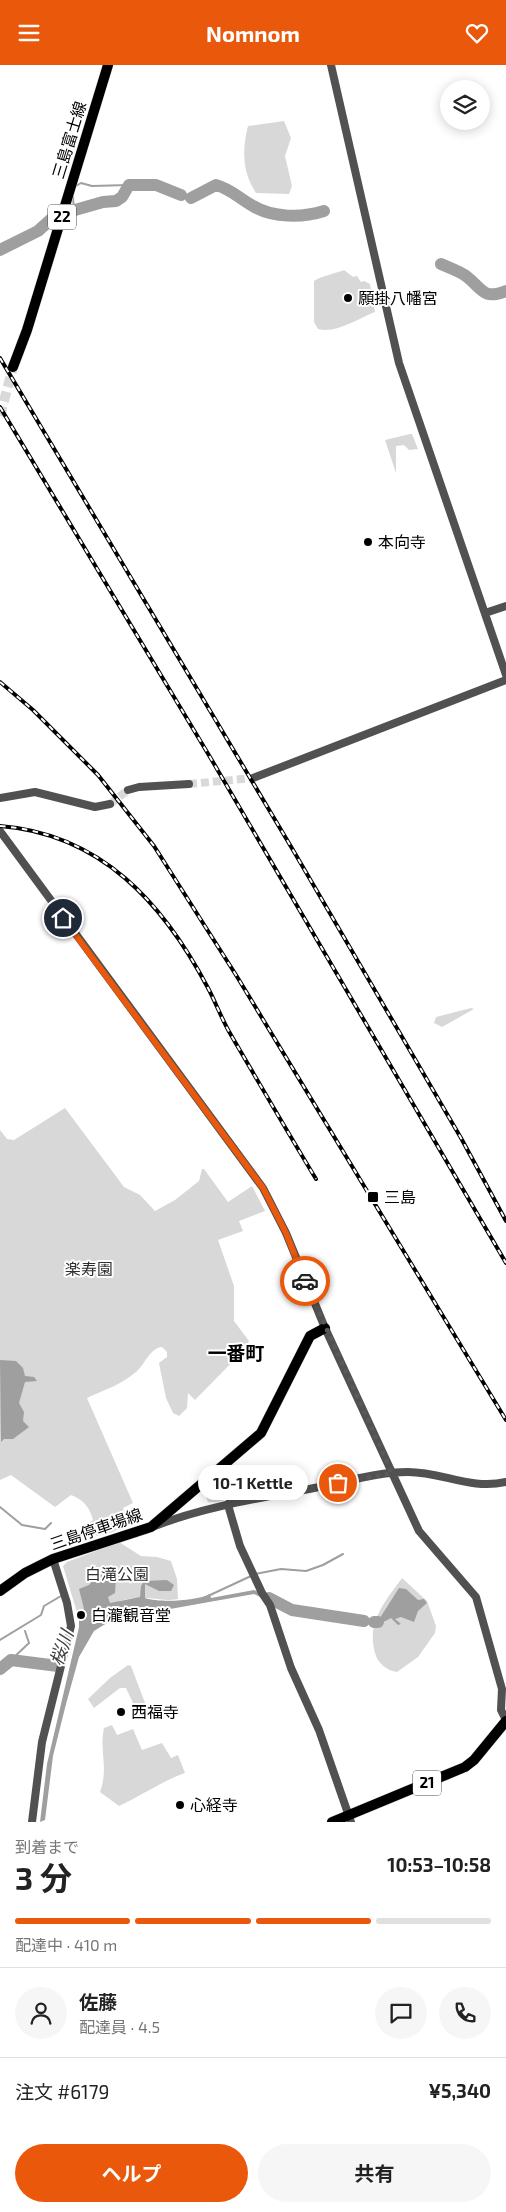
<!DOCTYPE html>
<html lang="ja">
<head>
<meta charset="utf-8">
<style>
	:root { --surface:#fff; --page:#f6f6f6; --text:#222; --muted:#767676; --line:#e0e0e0; --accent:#ea580c }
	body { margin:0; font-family:"Exo 2","Noto Sans JP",sans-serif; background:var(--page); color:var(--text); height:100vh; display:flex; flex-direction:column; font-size:19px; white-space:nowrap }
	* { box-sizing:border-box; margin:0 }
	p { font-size:16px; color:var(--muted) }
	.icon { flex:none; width:28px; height:28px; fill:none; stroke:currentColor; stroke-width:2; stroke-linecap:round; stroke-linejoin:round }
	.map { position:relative; height:1757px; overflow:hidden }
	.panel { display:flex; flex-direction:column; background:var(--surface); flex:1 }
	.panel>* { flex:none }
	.buttons { position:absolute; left:440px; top:15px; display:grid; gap:10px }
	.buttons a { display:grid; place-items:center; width:50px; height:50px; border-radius:50%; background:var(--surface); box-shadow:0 2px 12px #0003; font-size:25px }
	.pin { position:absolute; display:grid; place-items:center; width:42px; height:42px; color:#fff; margin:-21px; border:2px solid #fff; border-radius:50%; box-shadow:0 1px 5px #0007 }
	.courier { position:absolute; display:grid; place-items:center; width:50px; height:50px; margin:-25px; border:4px solid #ea580c; border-radius:50%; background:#fff; color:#222; box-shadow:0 1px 6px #0007 }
	.bubble { position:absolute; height:35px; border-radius:18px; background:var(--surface); box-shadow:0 2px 12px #0003; font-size:16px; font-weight:700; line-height:35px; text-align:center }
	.summary em { font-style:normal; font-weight:700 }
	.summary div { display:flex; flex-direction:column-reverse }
	.summary { display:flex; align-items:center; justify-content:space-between; height:85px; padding:0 15px }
	h1 { font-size:32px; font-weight:700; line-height:38px }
	.bar { display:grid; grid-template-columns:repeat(4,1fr); gap:8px 5px; align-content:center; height:60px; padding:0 15px }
	.bar i { height:6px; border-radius:4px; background:var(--line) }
	.bar .current { background:var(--accent) }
	.bar p { grid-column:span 4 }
	.line { display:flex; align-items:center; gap:12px; padding:0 15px; border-top:1px solid var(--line) }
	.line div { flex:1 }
	.round { display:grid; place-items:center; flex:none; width:52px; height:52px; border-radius:26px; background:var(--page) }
	.button { display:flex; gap:10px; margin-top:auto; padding:10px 15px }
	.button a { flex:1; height:58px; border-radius:30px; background:var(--accent); color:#fff; font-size:20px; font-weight:700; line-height:58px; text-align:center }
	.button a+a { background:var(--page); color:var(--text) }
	header { display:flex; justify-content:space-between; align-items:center; height:65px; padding:0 15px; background:var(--accent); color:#fff; font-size:22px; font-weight:700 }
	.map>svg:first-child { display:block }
</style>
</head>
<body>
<header><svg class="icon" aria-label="menu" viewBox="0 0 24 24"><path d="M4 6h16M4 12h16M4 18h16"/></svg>Nomnom<svg class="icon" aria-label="heart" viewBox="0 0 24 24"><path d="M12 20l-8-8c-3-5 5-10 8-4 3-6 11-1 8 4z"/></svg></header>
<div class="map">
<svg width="506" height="1757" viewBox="0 0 506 1757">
	<rect width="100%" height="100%" fill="#fff"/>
	<path fill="#d8d8d8" d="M284,56l7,17 -6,18 7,30 -3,8 -33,-1c-14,-21 -14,-43 -8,-67z
		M344,205l9,7 4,-1 4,6 3,-1 6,3 5,28c-16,6 -39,22 -57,17l-4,-7v-41c5,-4 22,-8 30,-11z
		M410,369h2l6,15 -9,1 -5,-5 -8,1v27l-11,-33z
		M471,943l3,1 -32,18 -8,-4 2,-6z
		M65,1043l59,79 16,8 15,16 20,-11 24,-19 3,-12h2l24,33 24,-16 13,25 -26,10 4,10 -25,9 16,46v35l15,20 -3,7 -51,52 -7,-7 -1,15 -8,8 -6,-3 -7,-15 -7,-35 8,-6v-5l-5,-5c-12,1 -17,17 -25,24 -14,13 -33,19 -50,27l46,105 -10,5 5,15 -15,9 -16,4 -8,-6v-7l4,-3c-3,-12 -10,-21 -22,-25l-16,12 -44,-32 -11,5v-350l7,9 7,1z
		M237,1400l4,1c-8,18 -6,39 -33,36l-4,-10 3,-4z
		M119,1477l22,14 16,1 14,4 6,18 1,20c-14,3 -26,-2 -40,-1 -24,0 -38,15 -59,21l-16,-53 4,-4z
		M402,1513l25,23 9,25 -1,7 -17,24 -21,15c-9,-1 -18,-8 -21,-16 -11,-32 8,-53 26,-78z
		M128,1600l3,1 19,50 -9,4 -15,-32h-6l-26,20 -6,-9 22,-21z
		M112,1660l5,10 16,-6 9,21 20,-7 9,15 7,-3 7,18c-25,9 -42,22 -66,33l-19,-14c9,-25 -1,-40 4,-64z"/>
	<path fill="#9f9f9f" d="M0,1295l16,1 7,7 2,8 9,1 3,4 -12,1 -6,21 5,9 -1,9 6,6 -16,12h-9l-3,3z
		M99,1508l5,3 8,-3 4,4 -1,16 -7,4 2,6 30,-6 1,-11 3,-5 23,-1 7,5 -3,6h-12l-14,-7v14c15,5 51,3 65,-4l1,4 43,-8 21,9 -2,4 -19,-9 -84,15 -22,-2 -33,11 -21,13 -15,26 -13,47 -13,52 -8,64 -5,2 7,-58 32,-137v-8l7,-2 -7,-28 10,-4z
		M399,1523l7,1 12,11 6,-1 3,4 -9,8 -4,11 -13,-5 -6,2 6,5 -3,1 -7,-7 -13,7v-4z"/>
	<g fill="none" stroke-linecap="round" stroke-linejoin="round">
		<path stroke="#9f9f9f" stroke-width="2" d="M76,121l5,-3 11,3 37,-1
			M73,132l1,14
			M0,1442l22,18 23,4 6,-6
			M255,1509l26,-5 25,2 17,-6 20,-11
			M208,1531l43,-20
			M0,1575l41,-25 3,-9 17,-10
			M11,1595l18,-17 -4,-12
			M0,1603v1"/>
		<path stroke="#9f9f9f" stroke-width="12" d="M191,133l25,-13c15,4 24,14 37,21 20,12 49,12 71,5
			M68,147l35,-10 13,-1 6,-4 7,-12h27l25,10
			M0,185l38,-19 20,-18
			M441,199c9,4 18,7 25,12 17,13 16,24 40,15
			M269,1533l23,12 72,11
			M374,1557h4
			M0,1604l11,-9 47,6"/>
		<path stroke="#d9d9d9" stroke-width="8" stroke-dasharray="8 4" stroke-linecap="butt" d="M189,719l64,-6
			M110,739l18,-14"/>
		<path stroke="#d9d9d9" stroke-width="10" stroke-dasharray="10 5" stroke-linecap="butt" d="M0,351l13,-49"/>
		<g stroke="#dbdbdb" stroke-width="11">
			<path id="primary" d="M13,302l14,-37 81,-265
				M0,1526l25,-18 28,-14 98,-32 110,-94 49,-97 15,-8
				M332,1757l133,-55 9,-7 32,-39"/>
		</g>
		<path stroke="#515151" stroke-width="8" d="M331,0l68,298 107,312
			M485,548l21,-7
			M253,713l253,-98
			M128,725l11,-3 50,-3
			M0,733l35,-6 60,15 15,-3
			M0,766l263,357 23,45 39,95 94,203 57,66 26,92 -1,21 5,10
			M237,1424l-9,16 12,41 22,47 8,12 21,63 28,62 32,92
			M155,1461c51,-20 106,-28 159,-38 31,-6 63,-16 94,-16 35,0 62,18 98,10
			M32,1757l10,-80 29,-116 -4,-23 -14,-44"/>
		<use href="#primary" stroke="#000" stroke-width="10"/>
		<g stroke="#000" stroke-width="4">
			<path id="rail" d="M0,293l293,492 168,288 45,83
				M0,342l210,350 296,506
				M0,617l33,28 65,65 56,71 82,129 270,445
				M0,761c101,8 163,77 208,162 8,15 14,32 23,47 28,48 56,96 85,144"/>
		</g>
		<use href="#rail" stroke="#fff" stroke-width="2" stroke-dasharray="5.5" stroke-linecap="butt"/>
	</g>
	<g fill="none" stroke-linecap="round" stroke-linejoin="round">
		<path stroke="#595959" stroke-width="5" stroke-dasharray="0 9" d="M305,1216l87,192 -54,10"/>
		<path stroke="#ea580c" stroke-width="6" d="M63,853l200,270 23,45 19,48"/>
	</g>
	<g fill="#000" stroke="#fff" stroke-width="2">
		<circle cx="348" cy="233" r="5"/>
		<circle cx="368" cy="477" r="5"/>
		<rect x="367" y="1126" width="12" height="12" rx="2.5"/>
		<circle cx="81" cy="1550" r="5"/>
		<circle cx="121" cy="1647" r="5"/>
		<circle cx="180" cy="1740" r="5"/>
	</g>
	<g text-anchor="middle" stroke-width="4" stroke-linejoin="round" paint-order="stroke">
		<g fill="#fff" stroke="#4c4c4c" stroke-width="1">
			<rect x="48" y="139.5" width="28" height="25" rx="4"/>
			<rect x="413" y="1705.5" width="28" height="25" rx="4"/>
		</g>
		<g font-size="15" font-weight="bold" fill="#000">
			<text x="62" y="157">22</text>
			<text x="427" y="1723">21</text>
		</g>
		<g font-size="16" fill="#000" stroke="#fff">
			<text transform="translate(69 75) rotate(-73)" y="6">三島富士線</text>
			<text transform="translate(96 1464) rotate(-19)" y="6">三島停車場線</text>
		</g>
		<g font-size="16" fill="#000" stroke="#fff" text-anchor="start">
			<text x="358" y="239">願掛八幡宮</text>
			<text x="378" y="483">本向寺</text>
			<text x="384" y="1138">三島</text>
			<text x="91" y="1556">白瀧観音堂</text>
			<text x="131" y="1653">西福寺</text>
			<text x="190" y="1746">心経寺</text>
		</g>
		<g font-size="16" fill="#2f2f2f" stroke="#fff">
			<text x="89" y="1210">楽寿園</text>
			<text x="117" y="1515">白滝公園</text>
		</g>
		<g font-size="18" font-style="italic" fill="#404040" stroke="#fff">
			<text transform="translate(62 1583) rotate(-71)" y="6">桜川</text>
		</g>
		<g font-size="19" font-weight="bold" fill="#000" stroke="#fff">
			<text x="236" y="1295">一番町</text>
		</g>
	</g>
</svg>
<div class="buttons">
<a><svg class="icon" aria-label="layers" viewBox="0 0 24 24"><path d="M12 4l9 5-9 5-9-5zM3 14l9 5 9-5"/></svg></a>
</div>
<div class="pin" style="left:338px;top:1418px;background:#ea580c"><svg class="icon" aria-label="bag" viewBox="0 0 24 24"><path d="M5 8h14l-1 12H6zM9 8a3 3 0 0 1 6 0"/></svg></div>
<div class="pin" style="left:63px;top:853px;background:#1f2937"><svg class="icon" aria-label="home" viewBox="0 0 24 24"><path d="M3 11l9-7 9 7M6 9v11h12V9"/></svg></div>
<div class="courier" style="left:305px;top:1216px"><svg class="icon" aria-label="car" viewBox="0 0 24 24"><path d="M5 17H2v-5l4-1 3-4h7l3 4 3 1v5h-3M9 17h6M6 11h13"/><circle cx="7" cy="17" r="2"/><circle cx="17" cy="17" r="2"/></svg></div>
<div class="bubble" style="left:198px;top:1400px;width:110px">10-1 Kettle</div>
</div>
<section class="panel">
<div class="summary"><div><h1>3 分</h1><p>到着まで</p></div><em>10:53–10:58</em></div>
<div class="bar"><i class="current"></i><i class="current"></i><i class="current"></i><i></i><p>配達中 · 410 m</p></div>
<div class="line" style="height:90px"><a class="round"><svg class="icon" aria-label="person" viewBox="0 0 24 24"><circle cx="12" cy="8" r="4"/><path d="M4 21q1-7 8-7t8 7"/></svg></a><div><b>佐藤</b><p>配達員 · 4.5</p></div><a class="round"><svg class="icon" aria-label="chat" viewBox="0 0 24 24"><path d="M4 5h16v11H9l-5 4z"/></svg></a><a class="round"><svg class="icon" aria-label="phone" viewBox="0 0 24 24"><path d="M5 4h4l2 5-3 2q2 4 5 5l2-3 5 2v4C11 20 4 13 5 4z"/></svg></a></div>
<div class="line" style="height:65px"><div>注文 #6179</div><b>¥5,340</b></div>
<div class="button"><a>ヘルプ</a><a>共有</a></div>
</section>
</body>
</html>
